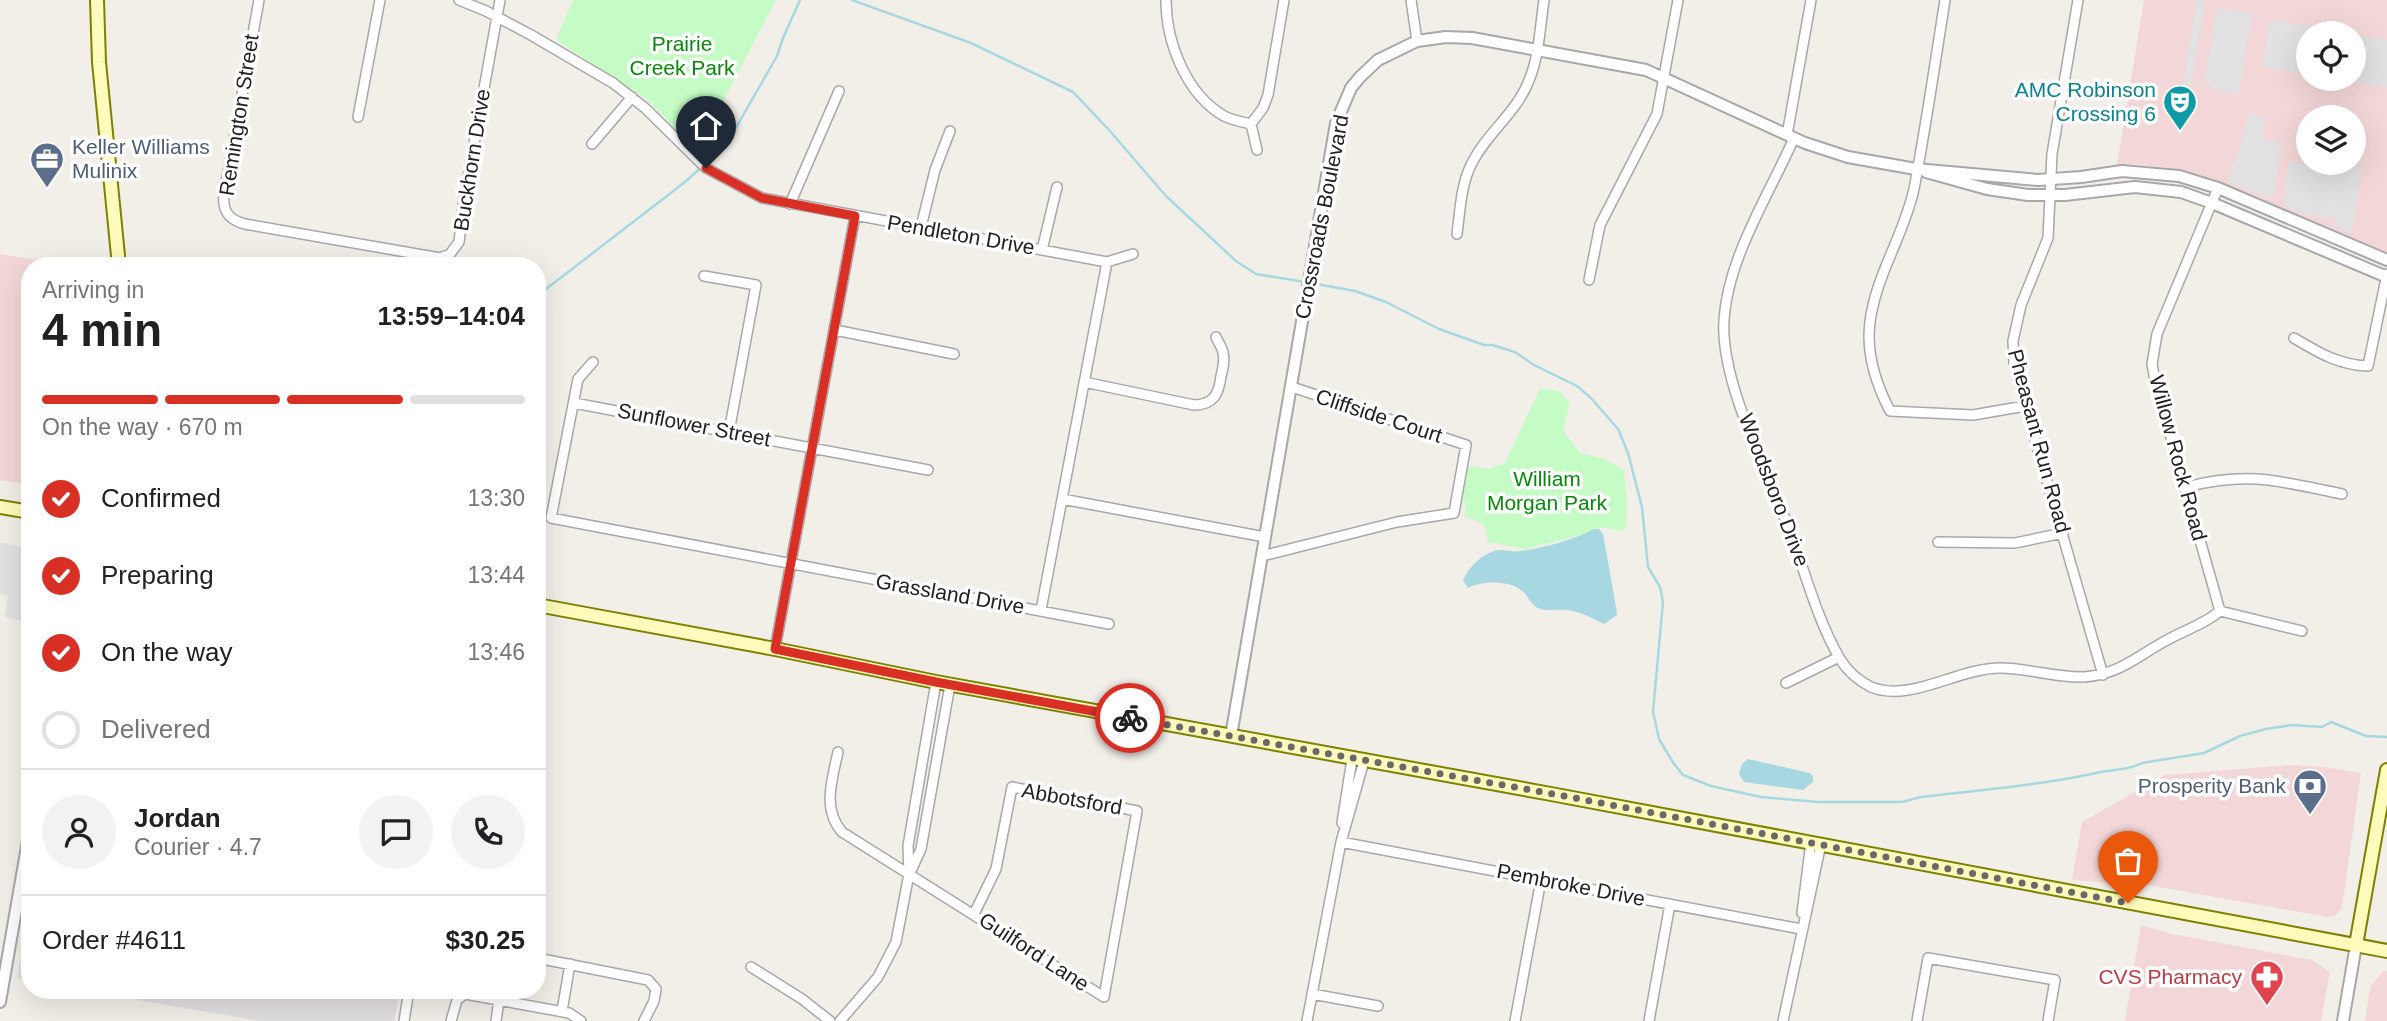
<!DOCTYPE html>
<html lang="en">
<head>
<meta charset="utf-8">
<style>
	:root { --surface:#fff; --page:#f2f2f2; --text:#202124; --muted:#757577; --line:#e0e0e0; --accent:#d93025 }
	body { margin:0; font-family:Helvetica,sans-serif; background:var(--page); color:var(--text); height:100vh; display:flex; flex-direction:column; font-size:26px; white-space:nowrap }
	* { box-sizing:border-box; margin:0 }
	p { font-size:23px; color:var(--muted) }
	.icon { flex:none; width:38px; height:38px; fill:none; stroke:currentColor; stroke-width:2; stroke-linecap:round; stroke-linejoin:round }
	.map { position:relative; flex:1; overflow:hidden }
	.drawer { position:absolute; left:21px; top:257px; width:525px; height:742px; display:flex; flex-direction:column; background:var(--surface); border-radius:28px; box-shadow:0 7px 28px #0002 }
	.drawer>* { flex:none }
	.controls { position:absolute; left:2296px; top:21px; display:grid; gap:14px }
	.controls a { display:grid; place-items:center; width:70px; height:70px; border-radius:50%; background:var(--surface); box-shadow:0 7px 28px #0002; font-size:35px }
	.pin { position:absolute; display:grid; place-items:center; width:60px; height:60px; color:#fff; margin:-72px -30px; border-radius:50% 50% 50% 0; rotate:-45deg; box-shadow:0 0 7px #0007 }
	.pin .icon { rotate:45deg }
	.courier { position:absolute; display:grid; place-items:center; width:70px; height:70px; margin:-35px; border:5px solid #d93025; border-radius:50%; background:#fff; color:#222; box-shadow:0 2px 9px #0007 }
	.overview em { font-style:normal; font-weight:800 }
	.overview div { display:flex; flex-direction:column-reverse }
	.overview { display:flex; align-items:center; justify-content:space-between; height:119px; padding:0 21px }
	h1 { font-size:46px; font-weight:800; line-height:52px }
	.bar { display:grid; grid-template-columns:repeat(4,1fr); gap:10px 7px; align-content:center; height:84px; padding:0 21px }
	.bar i { height:9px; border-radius:5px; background:var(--line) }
	.bar .selected { background:var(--accent) }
	.bar p { grid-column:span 4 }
	.line { display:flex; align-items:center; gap:18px; padding:0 21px; border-top:2px solid var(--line) }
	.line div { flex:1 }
	.round { display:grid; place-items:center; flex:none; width:74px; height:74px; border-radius:37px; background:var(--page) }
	ol { padding:0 21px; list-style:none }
	li { display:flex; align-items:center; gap:21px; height:77px }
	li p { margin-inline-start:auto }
	li .icon { padding:7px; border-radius:50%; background:var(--accent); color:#fff; stroke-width:4 }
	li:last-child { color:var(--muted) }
	li i { width:38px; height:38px; border:4px solid var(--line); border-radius:50% }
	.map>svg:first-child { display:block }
</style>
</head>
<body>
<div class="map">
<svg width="2387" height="1021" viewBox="0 0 2387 1021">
	<rect width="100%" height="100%" fill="#f2eee8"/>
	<path fill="#e0dede" d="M30,907v73l-13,-2z
		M87,991h313l-6,30h-135z"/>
	<path fill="#f3d7d8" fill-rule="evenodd" d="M2144,0h243v253l-151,-63 -60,-21 -39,-5 -20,1zM2308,33h46v46h-46zM2308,117h46v46h-46z
		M0,254l73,12h-43v219l-30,-5z
		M2291,765l33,2 37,6 -19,135 -7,8 -7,1 -180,-32 -76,-5 10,-58 83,-47z
		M2141,925l31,9 140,26 18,12 -9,49h-196z
		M2383,971h4v50h-22l5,-34z"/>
	<path fill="#c5fcc5" d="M573,0h203l-79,151 -49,-51 -92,-60z
		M1540,389l19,2 11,12 -7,27 17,23 22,5 22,12c1,21 6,41 0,61l-24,-4 -23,9 -52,13 -37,-7 -3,-16 -12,-7 -9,-2 2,-9 -3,-11 5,-31 20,3 17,-6z"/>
	<path fill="#e1e1e1" d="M2197,0h8l-16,96 -8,-2z
		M2217,8l35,6 -13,80 -29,-5v-4l-6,-1z
		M2269,20l80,13h-41v41l-46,-8z
		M2354,34l33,6v47l-49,-8h16z
		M2248,114l18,3 -4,22 20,4 -9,56 -46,-17 13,-33z
		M2307,156l1,7h38l16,3 -10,68 -17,-7 1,-8 -38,-7 -15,-7 6,-44 16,2z
		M0,542l30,7v74l-25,-6 3,-21 -8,-2z"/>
	<path fill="#a7d8e1" d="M1594,529h5l4,5 13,73 1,8 -13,9c-12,-6 -23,-12 -36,-14 -9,-1 -19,1 -28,-1 -9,-3 -12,-14 -19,-19 -14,-10 -39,-9 -53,-2l-5,-8c5,-12 18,-25 31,-29 8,-3 18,2 27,0 26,-4 49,-10 73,-22z
		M1748,759l62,14 3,3v6l-10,8 -59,-8 -5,-8 3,-10z"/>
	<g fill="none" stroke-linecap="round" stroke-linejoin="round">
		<path stroke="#a7d8e1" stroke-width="2.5" d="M852,0l119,43 102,49 36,38 57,66 70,65 20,13 49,8
			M1311,283l44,8 31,11 53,27 45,16h8l23,7 19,13 43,21 14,12 27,31 10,24 14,54 6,60 12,20 3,15 -10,110 6,27 15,25 9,11 28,11 50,11 57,5h84l19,-5c60,-7 122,-12 180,-25 14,-3 29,-2 41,-9l62,-10 36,-17 26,-7 26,-4 30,2 9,-5 35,14 21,1
			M537,296l148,-114 41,-37 51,-89 6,-18 17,-38"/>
		<g stroke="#a8a8a8" stroke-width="12">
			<path id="minor" d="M259,0l-35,194c-2,17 5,26 21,30l195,34 10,-4 9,-12 5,-43 36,-199
				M459,0l27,11 45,24 82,48 32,25 61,60 56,30 345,64 26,-8
				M1166,0c0,42 20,94 58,116 8,4 18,6 27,8
				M1411,0l6,41
				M1945,0c-10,63 -19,126 -31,189 -5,23 -14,43 -23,65 -26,60 -32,97 -1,157l83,4 52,-9
				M2078,0l-26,154 -4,84 -27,67 -8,36 1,22 15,56 74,256
				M358,117l22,-117
				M1251,124l12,-16 5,-13 16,-95
				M1251,124l6,26
				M1787,135l24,-135
				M1794,138c-25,57 -66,119 -70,182 -4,60 42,149 64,206 16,42 29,94 52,133 8,13 17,21 31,28 39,16 87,-19 129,-19 28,0 56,10 84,9 37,-3 54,-22 85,-38 18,-10 36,-15 51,-28
				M592,144l40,-47
				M2218,188l-61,146 -5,30 3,17 65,230
				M790,204l49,-113
				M921,227l14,-57 15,-39
				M1457,234c3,-23 4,-49 14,-69 14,-30 43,-50 56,-80 12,-25 13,-58 17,-85
				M1042,250l15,-63
				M704,276l52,9 -27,147
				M1589,280l11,-55 57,-111 21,-114
				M835,330l119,24
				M2294,338c25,15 45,27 74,28l19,-92
				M593,362l-15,17 -27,139 558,106
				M1084,382l110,23c20,0 25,-12 27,-29 2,-8 4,-16 2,-23 -1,-6 -5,-11 -7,-16
				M574,403l354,67
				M2186,487c63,-16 93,-6 156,7
				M1062,499l203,38
				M1938,542l77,1 48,-10
				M1262,556l135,-34 57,-9 12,-68 -174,-58
				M1041,610l66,-348
				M2220,611l82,20
				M775,649l80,-433
				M1786,683l53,-26
				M838,752c-6,28 -16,57 4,80l262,165 33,-186 -125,-24 -16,82 -22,45
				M1342,823l10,-64
				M1341,842l460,87
				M910,873l11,-24 29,-164
				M1802,913l9,-71
				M537,958l111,22 8,9 -2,12 -10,20
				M751,967l51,32 28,22
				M1312,994l66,12
				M562,1011l8,-47
				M404,1021l5,-31
				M451,1021l6,-21 8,-6 104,19 12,8
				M496,1021l3,-21
				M840,1021l38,-44 18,-35 13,-68 -1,-28 28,-164
				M1307,1021l34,-179 23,-81
				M1515,1021l26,-141
				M1649,1021l21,-117
				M1783,1021l38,-177
				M1917,1021l11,-63 127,22 -7,41"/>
		</g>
		<g stroke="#a8a8a8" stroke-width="14">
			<path id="tertiary" d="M1926,172l61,17 41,6h37l70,-8 46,5 31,11 175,74
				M1231,736l105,-613 15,-35 9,-11 18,-17 39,-19 29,-4 26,1 174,32 159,73 43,14 68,12 122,11 43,-3 41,-6 57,5 39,12 169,72
				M0,1002l30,-173
				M2343,1021l13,-76"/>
		</g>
		<g stroke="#7c8100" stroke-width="16">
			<path id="secondary" d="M97,0l2,62 20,204
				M0,507l30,5
				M537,605l238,44 161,33 615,112 836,157
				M2356,945l31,-175"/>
		</g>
		<use href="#minor" stroke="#fff" stroke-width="9"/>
		<use href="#tertiary" stroke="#fff" stroke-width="10"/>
		<use href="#secondary" stroke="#fdfbbb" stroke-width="12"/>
	</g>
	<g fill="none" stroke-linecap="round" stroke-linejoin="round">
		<path stroke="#6a6967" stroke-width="7" stroke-dasharray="0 12.6" d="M1130,718l434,78 564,107"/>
		<path stroke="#d93025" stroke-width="9" d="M706,168l56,30 93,18 -80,433 161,33 194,36"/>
	</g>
	<defs>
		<g id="theatre-pin" transform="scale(1.75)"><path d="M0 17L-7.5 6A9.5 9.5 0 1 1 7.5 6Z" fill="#0f9aa8" stroke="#fff"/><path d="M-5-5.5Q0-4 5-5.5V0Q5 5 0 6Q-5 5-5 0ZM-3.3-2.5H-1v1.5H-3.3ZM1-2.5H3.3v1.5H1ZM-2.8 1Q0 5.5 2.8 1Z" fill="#fff"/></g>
		<g id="office-pin" transform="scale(1.75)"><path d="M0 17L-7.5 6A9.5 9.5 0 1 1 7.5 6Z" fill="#5c6f8a" stroke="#fff"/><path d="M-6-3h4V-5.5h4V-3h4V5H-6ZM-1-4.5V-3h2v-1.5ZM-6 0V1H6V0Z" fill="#fff"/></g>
		<g id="bank-pin" transform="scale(1.75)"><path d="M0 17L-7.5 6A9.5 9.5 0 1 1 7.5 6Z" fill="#5c6f8a" stroke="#fff"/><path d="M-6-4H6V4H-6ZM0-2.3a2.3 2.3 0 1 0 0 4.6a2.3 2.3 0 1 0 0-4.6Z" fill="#fff"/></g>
		<g id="pharmacy-pin" transform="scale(1.75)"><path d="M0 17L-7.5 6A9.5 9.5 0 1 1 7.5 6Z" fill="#e0444e" stroke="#fff"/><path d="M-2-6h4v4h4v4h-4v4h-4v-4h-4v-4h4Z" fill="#fff"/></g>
	</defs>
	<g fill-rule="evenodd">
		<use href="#theatre-pin" x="2180" y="102"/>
		<use href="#office-pin" x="47" y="159"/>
		<use href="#bank-pin" x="2310" y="786"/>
		<use href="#pharmacy-pin" x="2267" y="977"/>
	</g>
	<g text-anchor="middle" stroke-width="7" stroke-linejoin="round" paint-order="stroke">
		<g font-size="21" fill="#078808" stroke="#fff">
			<text x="682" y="51">Prairie<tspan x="682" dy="24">Creek Park</tspan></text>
			<text x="1547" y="486">William<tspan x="1547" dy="24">Morgan Park</tspan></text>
		</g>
		<g font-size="21" fill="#0d838f" stroke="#fff" text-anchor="end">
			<text x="2156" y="97">AMC Robinson<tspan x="2156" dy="24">Crossing 6</tspan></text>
		</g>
		<g font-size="21" fill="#212121" stroke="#fff">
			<text transform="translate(239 115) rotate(-81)" y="7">Remington Street</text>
			<text transform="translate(472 160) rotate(-81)" y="7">Buckhorn Drive</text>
			<text transform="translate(1322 217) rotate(-79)" y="7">Crossroads Boulevard</text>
			<text transform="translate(961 235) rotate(10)" y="7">Pendleton Drive</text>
			<text transform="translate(1379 416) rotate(18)" y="7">Cliffside Court</text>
			<text transform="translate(694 425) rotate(11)" y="7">Sunflower Street</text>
			<text transform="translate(2039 441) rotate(75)" y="7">Pheasant Run Road</text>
			<text transform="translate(2178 458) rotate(75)" y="7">Willow Rock Road</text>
			<text transform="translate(1774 490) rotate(69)" y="7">Woodsboro Drive</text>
			<text transform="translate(950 594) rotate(10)" y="7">Grassland Drive</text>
			<text transform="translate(1072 799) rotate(10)" y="7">Abbotsford</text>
			<text transform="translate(1571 885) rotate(11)" y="7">Pembroke Drive</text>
			<text transform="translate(1034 952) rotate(33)" y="7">Guilford Lane</text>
		</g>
		<g font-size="21" fill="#4e5e75" stroke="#fff" text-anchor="start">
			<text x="72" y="154">Keller Williams<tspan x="72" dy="24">Mulinix</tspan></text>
			<text x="2286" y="793" text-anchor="end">Prosperity Bank</text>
		</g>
		<g font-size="21" fill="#be3a42" stroke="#fff" text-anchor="end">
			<text x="2242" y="984">CVS Pharmacy</text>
		</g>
	</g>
</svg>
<div class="controls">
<a><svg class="icon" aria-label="locate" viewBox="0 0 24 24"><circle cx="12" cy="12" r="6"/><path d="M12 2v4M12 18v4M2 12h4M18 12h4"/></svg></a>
<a><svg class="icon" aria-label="layers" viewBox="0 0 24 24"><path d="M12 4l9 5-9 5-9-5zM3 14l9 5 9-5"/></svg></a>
</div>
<div class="pin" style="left:2128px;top:903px;background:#ea580c"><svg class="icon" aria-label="bag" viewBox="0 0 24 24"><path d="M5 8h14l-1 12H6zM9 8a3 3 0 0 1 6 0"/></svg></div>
<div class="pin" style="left:706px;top:168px;background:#1f2937"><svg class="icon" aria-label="home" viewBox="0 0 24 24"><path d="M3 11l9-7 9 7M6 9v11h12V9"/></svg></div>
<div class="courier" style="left:1130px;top:718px"><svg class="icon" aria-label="bike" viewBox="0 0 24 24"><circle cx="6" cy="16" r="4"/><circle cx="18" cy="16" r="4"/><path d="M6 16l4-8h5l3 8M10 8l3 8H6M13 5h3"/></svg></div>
<section class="drawer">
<div class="overview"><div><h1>4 min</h1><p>Arriving in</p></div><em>13:59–14:04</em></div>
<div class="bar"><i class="selected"></i><i class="selected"></i><i class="selected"></i><i></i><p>On the way · 670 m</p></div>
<ol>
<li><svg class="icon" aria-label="check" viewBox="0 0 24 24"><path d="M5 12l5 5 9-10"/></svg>Confirmed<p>13:30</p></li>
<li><svg class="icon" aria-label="check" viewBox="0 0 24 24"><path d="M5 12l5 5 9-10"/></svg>Preparing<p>13:44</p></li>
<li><svg class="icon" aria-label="check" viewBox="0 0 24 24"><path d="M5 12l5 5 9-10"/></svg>On the way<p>13:46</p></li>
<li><i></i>Delivered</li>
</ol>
<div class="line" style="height:126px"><a class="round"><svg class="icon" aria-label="person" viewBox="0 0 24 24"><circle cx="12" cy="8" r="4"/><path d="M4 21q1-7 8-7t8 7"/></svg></a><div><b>Jordan</b><p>Courier · 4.7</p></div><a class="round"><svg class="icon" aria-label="chat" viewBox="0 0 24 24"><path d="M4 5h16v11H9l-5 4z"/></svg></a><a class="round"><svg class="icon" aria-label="phone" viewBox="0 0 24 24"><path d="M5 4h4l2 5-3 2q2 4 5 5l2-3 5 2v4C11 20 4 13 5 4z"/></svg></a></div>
<div class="line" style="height:91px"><div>Order #4611</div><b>$30.25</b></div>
</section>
</div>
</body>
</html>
